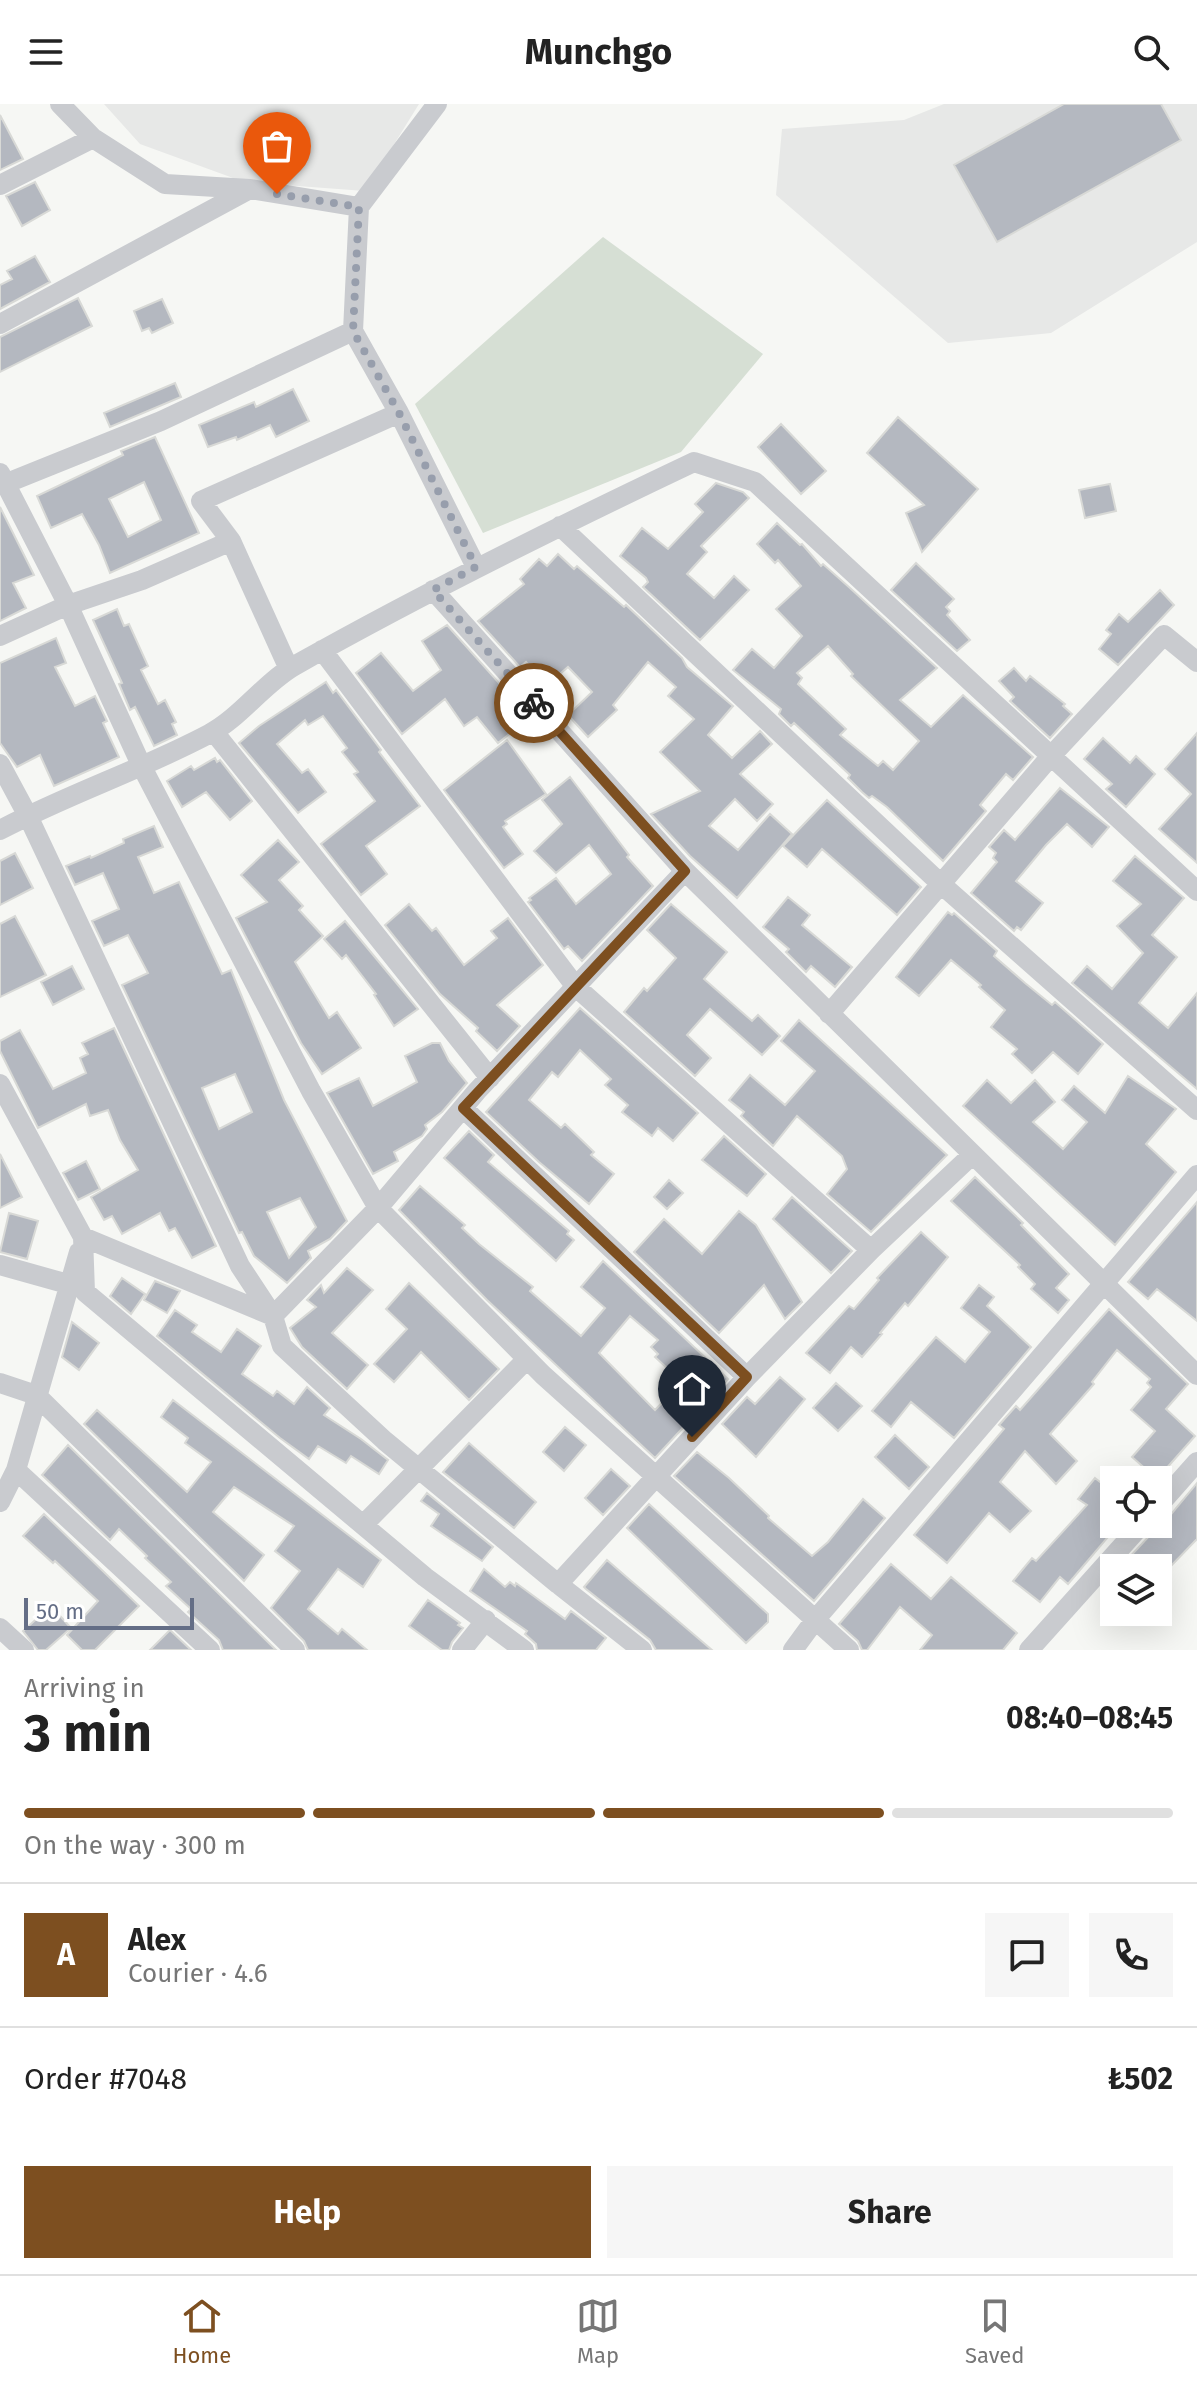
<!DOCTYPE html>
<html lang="en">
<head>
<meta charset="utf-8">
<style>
	:root { --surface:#fff; --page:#f6f6f6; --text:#222; --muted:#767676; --line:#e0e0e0; --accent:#7d4f20 }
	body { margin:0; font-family:"Fira Sans",sans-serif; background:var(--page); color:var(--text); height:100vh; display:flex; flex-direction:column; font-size:30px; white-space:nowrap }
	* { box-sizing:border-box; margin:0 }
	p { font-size:26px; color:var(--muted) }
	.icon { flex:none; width:44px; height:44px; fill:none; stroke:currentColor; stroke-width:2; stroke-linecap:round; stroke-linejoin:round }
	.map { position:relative; height:1546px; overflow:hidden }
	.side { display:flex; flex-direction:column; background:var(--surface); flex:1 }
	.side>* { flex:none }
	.controls { position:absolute; left:1100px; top:1362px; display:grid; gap:16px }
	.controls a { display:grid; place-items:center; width:72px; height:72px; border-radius:0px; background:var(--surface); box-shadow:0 8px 32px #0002; font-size:40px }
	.scale { position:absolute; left:24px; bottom:20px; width:170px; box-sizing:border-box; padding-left:8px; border:4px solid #646e86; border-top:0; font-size:22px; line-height:28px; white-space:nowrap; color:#646e86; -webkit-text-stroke:6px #fff; paint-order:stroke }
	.pin { position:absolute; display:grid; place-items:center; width:68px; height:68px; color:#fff; margin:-82px -34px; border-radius:50% 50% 50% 0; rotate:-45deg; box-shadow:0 0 8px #0007 }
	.pin .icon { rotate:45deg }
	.courier { position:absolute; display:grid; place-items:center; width:80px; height:80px; margin:-40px; border:6px solid #7d4f20; border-radius:50%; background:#fff; color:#222; box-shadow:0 2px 10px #0007 }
	.headline em { font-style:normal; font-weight:700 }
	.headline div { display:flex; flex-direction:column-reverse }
	.headline { display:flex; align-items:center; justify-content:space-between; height:136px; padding:0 24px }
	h1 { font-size:52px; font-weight:700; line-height:60px }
	.bar { display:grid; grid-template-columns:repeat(4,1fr); gap:12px 8px; align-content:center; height:96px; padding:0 24px }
	.bar i { height:10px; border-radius:6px; background:var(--line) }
	.bar .on { background:var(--accent) }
	.bar p { grid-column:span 4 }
	.line { display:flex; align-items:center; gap:20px; padding:0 24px; border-top:2px solid var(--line) }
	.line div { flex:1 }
	.round { display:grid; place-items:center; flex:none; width:84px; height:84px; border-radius:0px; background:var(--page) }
	.button { display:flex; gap:16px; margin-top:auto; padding:16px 24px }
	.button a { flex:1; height:92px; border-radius:0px; background:var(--accent); color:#fff; font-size:32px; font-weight:700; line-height:92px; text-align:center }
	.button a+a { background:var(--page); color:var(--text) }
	header { display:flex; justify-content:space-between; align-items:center; height:104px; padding:0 24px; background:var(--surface); font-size:36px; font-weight:700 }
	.tab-bar { display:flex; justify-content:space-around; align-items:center; height:112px; border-top:2px solid var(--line); background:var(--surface); font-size:22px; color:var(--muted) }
	.tab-bar a { display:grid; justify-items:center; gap:4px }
	.tab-bar .on { color:var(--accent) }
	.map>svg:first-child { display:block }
</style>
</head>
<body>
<header><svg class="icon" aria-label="menu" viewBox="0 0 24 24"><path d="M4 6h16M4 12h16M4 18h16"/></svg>Munchgo<svg class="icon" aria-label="search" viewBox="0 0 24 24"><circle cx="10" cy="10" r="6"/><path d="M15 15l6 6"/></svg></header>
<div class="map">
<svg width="1197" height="1546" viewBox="0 0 1197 1546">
	<rect width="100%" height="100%" fill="#f6f7f4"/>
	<path fill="#e7e8e7" d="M104,0h315l-54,87 -121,-9 -104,-38z
		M944,0h253v138l-146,91 -103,10 -172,-148 6,-66 122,-9z"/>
	<path fill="#d6dfd4" d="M603,133l160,117 -82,98 -198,81 -68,-129z"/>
	<path fill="#b4b8c0" stroke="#d8d9d6" stroke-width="2" fill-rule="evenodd" d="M1064,0h97l20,36 -184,102 -43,-77z
		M0,11l23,44 -23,11z
		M35,78l15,28 -28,16 -16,-30z
		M35,152l15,26 -50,27v-24l12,-6 -5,-8z
		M78,194l14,28 -92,46v-35z
		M162,195l11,24 -21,10 -3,-5 -7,3 -8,-20z
		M175,279l6,14 -71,30 -6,-14z
		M293,285l16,32 -33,16 -6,-12 -33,15 -1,-3 -28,10 -9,-22 55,-23 2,5z
		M898,313l80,72 -56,63 -16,-39 18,-8 -57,-52z
		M781,320l45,47 -25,23 -43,-47z
		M155,333l44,96 -89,40 -11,-28 -17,-31 -31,14 -14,-32 86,-41 -2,-4zM144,378l17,38 -33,17 -19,-38z
		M716,379l27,9 6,6 -48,48 6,6 -20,22 27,24 20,-22 15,14 -49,50 -57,-53 5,-5 -2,-4 -26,-22 22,-28 26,21 35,-37 -8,-8z
		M1110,380l6,27 -31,7 -6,-28z
		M0,403l34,68 -21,8 13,25 -26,13z
		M777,419l23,22 2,-1 19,22 2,-2 27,24 87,80 -37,32 31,27 32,-32 70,62 -20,23 -7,-6 -26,31 6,6 -43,50 -56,-54 -15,-11 -3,2 -7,-6 -14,-14 2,-3 -56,-52 -3,3 -12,-12 2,-5 -48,-39 19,-21 22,19 28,-32 -26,-27 25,-23 -23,-26 -3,3 -18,-19zM828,542l25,28 -2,2 68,65 -26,29 -10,-9 -5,5 -38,-31 6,-6 -48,-45 4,-6 -5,-5z
		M558,450l16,15 3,-3 47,41 2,-2 56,53 5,9 46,39 -25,29 24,23 28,-27 12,13 -32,30 33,30 -16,17 -22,-22 -26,27 29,24 32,-36 22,20 -55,64 -47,-42 -39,-42 49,-23 -40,-39 34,-33 -26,-23 8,-9 -28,-25 -35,43 4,5 -29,27 -20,-22 24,-23 -24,-25 -22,19 -20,-24 -6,5 -42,-46 46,-37 -4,-5 19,-20 8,7z
		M916,459l38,36 -8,8 4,4 -3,4 23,25 -13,11 -66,-61z
		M1160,486l14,15 -56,60 -19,-16 12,-15 -5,-4 13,-16 9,8z
		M117,505l7,17 5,-2 19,42 -7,4 17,34 7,-4 11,22 -4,2 5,11 -23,11 -19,-39 -5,3 -11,-26 3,-1 -29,-63z
		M447,521l53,59 26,37 -28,22 -21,-26 -13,9 -19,-27 -43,35 -46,-61 25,-20 32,38 28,-21 -19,-29z
		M56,534l10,25 -11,4 20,39 20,-10 12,25 -4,2 16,34 -65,29 -14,-31 -23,12 -17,-24v-80z
		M1014,564l12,13 4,-5 35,28 -2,2 9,8 -22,24 -40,-37 4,-4 -15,-16z
		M326,578l7,11 3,-3 45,60 -2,2 41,54 -54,40 21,28 -26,21 -40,-51 54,-43 -21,-27 4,-2 -16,-20 5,-4 -24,-32 -15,9 -3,-5 -28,24 25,29 6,-4 18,23 -28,21 -59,-70 20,-17z
		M1197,629v130l-38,-34 32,-35 -26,-25z
		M1103,634l27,25 6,-7 19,18 -29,33 -20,-18 6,-5 -28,-25z
		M507,636l39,54 -41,27 2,3 -4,3 20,27 -19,14 -60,-78z
		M215,654l2,4 3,-2 32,41 -22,19 -24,-28 -24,15 -15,-26 24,-15 3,4z
		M570,673l59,78 -2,2 26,29 -71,75 -14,-15 -4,3 -36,-47 3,-2 -2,-2 27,-20 20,26 35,-30 -22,-29 -33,28 -22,-22 28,-27 -20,-24z
		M1060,684l49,39 -17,20 -25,-23 -21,21 -30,36 27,22 -22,27 -4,-3 -3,4 -43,-38 26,-31 -4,-4 3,-5 -7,-6 15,-17 11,10z
		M827,696l94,87 -24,28 -75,-66 -15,18 -24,-21z
		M154,722l9,21 -25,10 16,36 25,-11 43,92 9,-4 53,130 63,121 -17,18 -22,12 3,7 -24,25 -33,-27 -12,-24 -3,1 -117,-248 26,-12 -20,-38 -24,11 -12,-25 27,-12 -16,-36 -28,12 -9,-19 24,-10 1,2 33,-15 -1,-4zM235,970l17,38 -33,17 -17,-41zM300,1094l16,29 -27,31 -22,-46z
		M278,736l21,22 -20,18 24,26 -4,4 24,26 -28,26 34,56 8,-6 24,36 -39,26 -21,-31 -65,-125 31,-16 -26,-27z
		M15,749l18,35 -33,17v-44z
		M1135,752l49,42 -32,37 25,22 -38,46 29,25 29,-35v96l-125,-106 15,-17 25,23 31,-36 -26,-27 24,-22 -28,-23z
		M788,793l22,18 -8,10 50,42 -17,20 -24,-21 -5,6 -20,-20 3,-3 -26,-22z
		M409,800l23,27 4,-3 28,37 33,-27 -6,-7 17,-13 35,47 -46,40 23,21 -23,25 -21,-20 2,-3 -38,-34 -55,-69z
		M671,800l56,48 -23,27 48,42 6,-6 22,21 -18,19 -52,-46 -23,26 24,23 -16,18 -71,-64 20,-24 3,3 29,-33 -29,-28z
		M948,808l4,3 2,-2 43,38 -3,5 31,27 27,22 3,-3 48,42 -25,30 -25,-22 -21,21 -20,-19 5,-5 -26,-22 14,-17 -26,-23 2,-2 -30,-25 -32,36 -23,-19z
		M15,812l31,59 -46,22v-73z
		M345,817l73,88 -24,17 -20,-31 2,-1 -30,-39 -4,4 -18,-20z
		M72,862l12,23 -31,16 -12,-23z
		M580,904l118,105 -25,28 -15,-13 -6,8 -30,-24 6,-7 -23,-20 6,-6 -31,-29 -22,27 -6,-5 -23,28 32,28 4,-4 29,28 -3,3 23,19 -25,30 -50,-42 -53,-50z
		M799,916l148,135 -76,77 -44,-38 20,-25 -5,-13 -45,-40 -24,30 -32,-30 3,-4 -15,-12 21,-25 35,30 30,-34 -34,-30z
		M114,924l102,218 -24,12 -17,-30 -6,3 -9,-18 -38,21 -10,-18 -8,4 -13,-23 47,-27 -18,-30 -12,-30 -18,6 -4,-12 -48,24 -38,-77v-10l20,-11 33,59 33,-16 -6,-15 8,-4 -6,-11z
		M432,939h8l9,18 18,22 -25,29 -17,13 2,4 -5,7 -28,16 4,9 -25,13 -46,-81 32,-15 14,28 44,-24 -12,-26z
		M1128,972l48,33 -30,35 30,28 -61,73 -152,-139 24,-26 24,23 24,-23 20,22 -22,20 30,27 24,-27 -25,-22 12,-14 31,27z
		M469,1027l25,24 -6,7 81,69 -2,3 7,6 -18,21 -112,-103z
		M724,1032l42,38 -19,22 -45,-36z
		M0,1050l22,43 -22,11z
		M86,1057l14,28 -22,11 -15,-27z
		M975,1073l48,46 -2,2 48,49 -13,14 13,12 -11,13 -27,-24 4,-5 -17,-17 2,-2 -69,-64z
		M669,1076l14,13 -16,16 -13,-12z
		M420,1082l45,39 -3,3 17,16 54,43 -3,4 51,45 24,-28 -24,-21 22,-26 125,118 -73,79 -168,-158 -88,-90zM630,1212l28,24 -7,7 7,7 -3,3 27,25 -27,28 -56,-57z
		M792,1093l60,54 -21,22 -58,-54z
		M1197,1098v119l-40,-32 -9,10 -20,-17z
		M739,1107l17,14 46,77 -17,17 -21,-34 -45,48 -85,-81 30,-33 38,35z
		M9,1109l29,8 -11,38 -27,-7z
		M921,1128l27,25 -40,49 -3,-3 -25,30 2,1 -20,23 -11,-10 -21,26 -24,-20 43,-47 5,3 25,-29 -2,-2z
		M347,1164l26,22 -41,43 36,32 -21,24 -45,-42 -12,-19 26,-21 -9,-7 14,-15 3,8z
		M122,1174l23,16 -14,20 -21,-18z
		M155,1177l25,10 -13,22 -23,-13z
		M409,1179l90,86 -30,31 -48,-48 -27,30 -20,-18 33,-35 -21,-20z
		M979,1181l15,12 -7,9 44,41 -77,91 -43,-36 -20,25 -19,-16 64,-74 29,25 25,-30 -29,-24z
		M1109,1205l79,75 -22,25 29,27 -38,43 -25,-22 23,-26 -24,-21 20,-23 -4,-4 3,-4 -33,-29 -25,32 2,2 -44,50 27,27 -21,23 -31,-33 -25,31 31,29 -21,21 -21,-19 -42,50 -33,-28 90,-106 -5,-4 17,-19 4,4z
		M175,1206l22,15 -5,7 29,20 16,-23 24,17 -19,28 31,22 4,-5 17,13 13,-17 23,21 -6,7 37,24 27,21 -9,14 -28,-18 -5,7 -28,-17 -9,13 -29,-21 -123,-102z
		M72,1218l27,21 -20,27 -17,-13z
		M780,1273l25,22 -49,58 -34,-33 25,-27 8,7z
		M836,1279l26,23 -24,25 -25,-23z
		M173,1296l208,160 -18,27 -25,-18 -30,40 30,25 4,-5 25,21h-59l-4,-9 -33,-33 29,-37 -25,-20 19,-25 -60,-39 -21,25 51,43 -20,26 -160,-157 13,-14 90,82 24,-30 -26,-19 3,-5 -27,-21z
		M565,1323l21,18 -22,26 -21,-19z
		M895,1331l34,32 -20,22 -34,-32z
		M469,1339l67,59 -22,26 -71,-56z
		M68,1341l208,205h-53l-4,-10 -31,-28 3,-3 -25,-23 5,-4 -26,-24 2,-2 -28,-27 -9,11 -68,-65z
		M697,1348l32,26 40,38 -1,2 44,38 16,-14 35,-43 22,19 -71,83 -140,-125z
		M611,1365l19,17 -27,29 -18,-17z
		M1095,1374l19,15v37l-46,54 -8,-7 -20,25 -27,-21 19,-23 4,3 51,-56 -9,-6z
		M1197,1379v56l-28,29h-38l-6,-6 27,-29 3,-9h8z
		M427,1389l66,54 -11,14 -51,-35 8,-12 -18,-13z
		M649,1400l119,110v8l-22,21 -119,-115z
		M44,1410l95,92 -44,44h-13l-15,-15 31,-34 -43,-40 -2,2 -30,-27z
		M607,1456l23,20 82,70h-56l-6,-10 -64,-51 -2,-2z
		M891,1460l40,35 20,-22 66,56 -14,17h-83l12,-15 -32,-28 -33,43h-5l-4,-9 -19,-17z
		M484,1465l21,18 5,-5 5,4 1,-3 49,36 6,-8 35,27 -10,12h-59l-1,-6 -11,-10 2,-3 -57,-40z
		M428,1496l32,23 -2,2 5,3 -11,14 -3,8h-7l-33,-24z
		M51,1502l20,22 -25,22h-8l-15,-19z
		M170,1526l21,20h-41z"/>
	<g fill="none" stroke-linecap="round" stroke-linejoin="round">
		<path stroke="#c9cbcf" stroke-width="20" d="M60,0l33,34 72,46 85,5
			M437,0l-78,103 -6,124 46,82 77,154
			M0,81l93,-47
			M0,220l250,-135 109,18
			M0,369l68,132 74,162 169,324 67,117 165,167 306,275
			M7,379l154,-62 192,-90
			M560,422l381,358 256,226
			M231,437l-30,-40 198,-88
			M433,486l252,281 512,504
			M0,532l68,-31 74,-25 89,-39 58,128
			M322,546l254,337 295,263 -124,127 -189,207 84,66
			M214,628l276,346
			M0,660l28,52 212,450 33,50 9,30 103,95 173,143
			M0,726c68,-36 141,-60 209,-96 32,-17 54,-50 85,-68 131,-74 265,-140 400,-204l61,20 442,409
			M829,910l221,-257 114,-122 33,27
			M0,980l83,153 2,55 340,285 99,73
			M463,1004l284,269
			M83,1133l190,79 105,-108 99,-117 208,-220
			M871,1146l101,-95
			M0,1161l68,19
			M0,1279l36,12 259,255
			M16,1366l194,180
			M0,1398l16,-32 63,-218
			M1158,1402l39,-44
			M363,1421l164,-166
			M0,1524l24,22
			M462,1546l24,-30
			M793,1546l22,-30 382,-445
			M1029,1546l113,-126"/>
	</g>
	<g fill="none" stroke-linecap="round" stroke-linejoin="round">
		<path stroke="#979eac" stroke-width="8" stroke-dasharray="0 14.4" d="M277,90l82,13 -6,124 46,82 77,154 -43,23 101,113"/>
		<path stroke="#7d4f20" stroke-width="10" d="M534,599l151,168 -222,237 284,269 -55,60"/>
	</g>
</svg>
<div class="controls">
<a><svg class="icon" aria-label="locate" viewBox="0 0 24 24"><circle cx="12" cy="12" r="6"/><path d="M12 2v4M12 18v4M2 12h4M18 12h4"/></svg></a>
<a><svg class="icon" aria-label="layers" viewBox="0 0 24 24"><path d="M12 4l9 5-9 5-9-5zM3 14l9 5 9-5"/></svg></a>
</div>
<div class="scale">50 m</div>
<div class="pin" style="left:277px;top:90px;background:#ea580c"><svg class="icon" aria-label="bag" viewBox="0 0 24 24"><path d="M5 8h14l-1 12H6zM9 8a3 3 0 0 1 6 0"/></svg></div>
<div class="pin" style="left:692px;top:1333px;background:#1f2937"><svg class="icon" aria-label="home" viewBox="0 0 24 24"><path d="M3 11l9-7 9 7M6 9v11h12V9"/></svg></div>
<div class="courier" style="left:534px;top:599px"><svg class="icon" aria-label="bike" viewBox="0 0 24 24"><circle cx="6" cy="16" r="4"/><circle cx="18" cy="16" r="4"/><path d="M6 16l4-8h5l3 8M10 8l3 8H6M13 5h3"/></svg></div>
</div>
<section class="side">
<div class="headline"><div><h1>3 min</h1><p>Arriving in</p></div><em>08:40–08:45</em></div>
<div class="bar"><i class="on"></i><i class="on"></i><i class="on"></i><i></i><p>On the way · 300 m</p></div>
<div class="line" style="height:144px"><b class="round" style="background:var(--accent);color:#fff">A</b><div><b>Alex</b><p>Courier · 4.6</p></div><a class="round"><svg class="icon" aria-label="chat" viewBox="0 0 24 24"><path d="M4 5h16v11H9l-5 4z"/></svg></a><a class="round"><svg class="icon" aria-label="phone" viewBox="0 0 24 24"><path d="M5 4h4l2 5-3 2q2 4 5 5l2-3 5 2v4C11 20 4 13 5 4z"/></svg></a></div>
<div class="line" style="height:104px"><div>Order #7048</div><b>₺502</b></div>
<div class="button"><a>Help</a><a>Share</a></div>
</section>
<nav class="tab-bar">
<a class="on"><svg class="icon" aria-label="home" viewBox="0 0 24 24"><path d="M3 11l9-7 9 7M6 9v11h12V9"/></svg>Home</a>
<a><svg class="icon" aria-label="map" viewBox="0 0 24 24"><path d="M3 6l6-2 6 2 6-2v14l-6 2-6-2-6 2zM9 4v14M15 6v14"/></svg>Map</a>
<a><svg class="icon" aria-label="saved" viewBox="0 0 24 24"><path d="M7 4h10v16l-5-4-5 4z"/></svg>Saved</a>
</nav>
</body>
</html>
